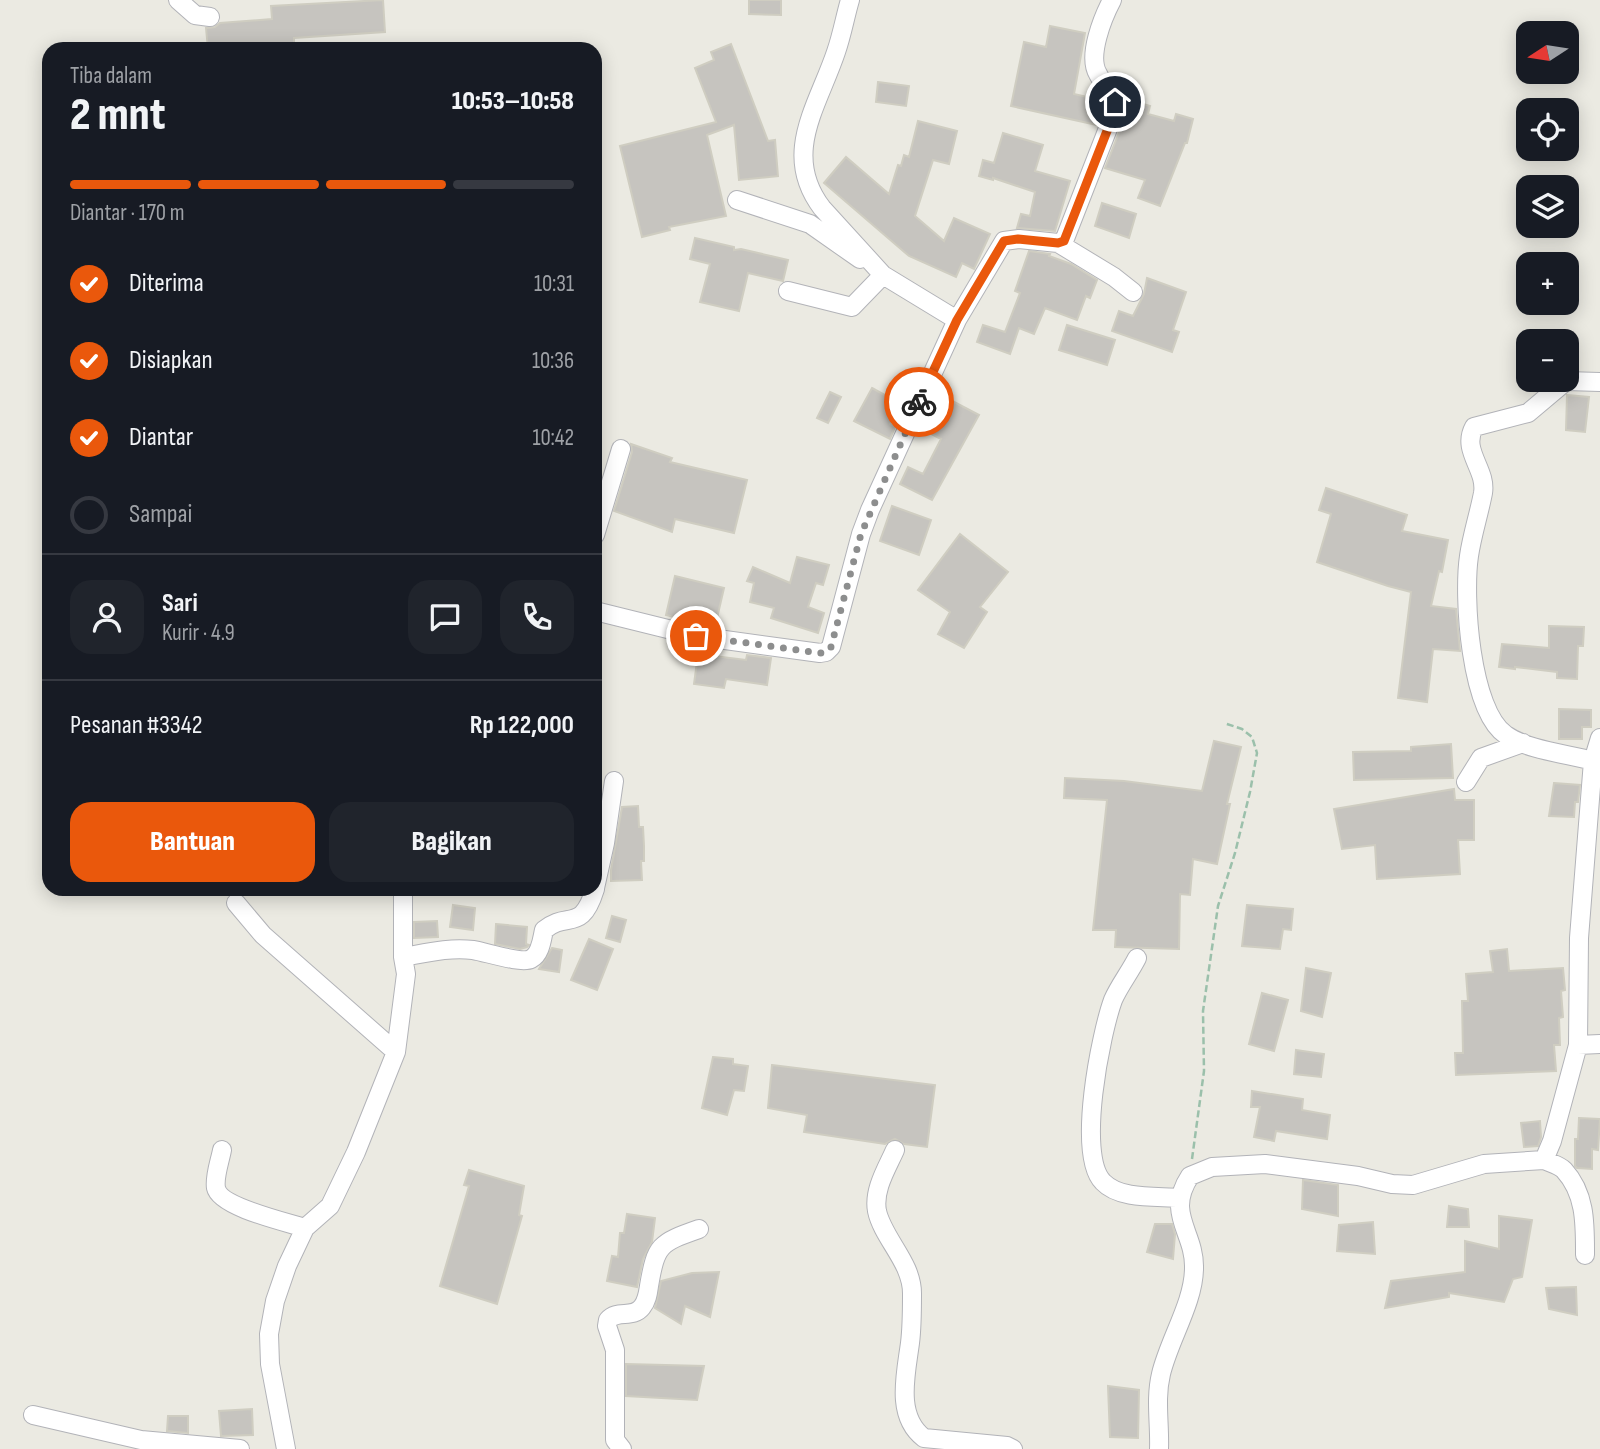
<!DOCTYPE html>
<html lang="id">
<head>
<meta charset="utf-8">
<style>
	:root { --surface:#171b24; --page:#20242c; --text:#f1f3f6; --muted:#9ea1a6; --line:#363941; --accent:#ea580c }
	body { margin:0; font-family:"Sofia Sans Condensed",sans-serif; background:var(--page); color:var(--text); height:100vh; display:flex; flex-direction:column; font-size:26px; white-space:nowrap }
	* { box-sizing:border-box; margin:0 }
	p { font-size:23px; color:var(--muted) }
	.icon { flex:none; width:38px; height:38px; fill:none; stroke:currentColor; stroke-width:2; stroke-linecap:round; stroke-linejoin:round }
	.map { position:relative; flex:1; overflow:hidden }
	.sheet { position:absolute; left:42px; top:42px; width:560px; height:854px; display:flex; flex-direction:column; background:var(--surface); border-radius:21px; box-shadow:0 4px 18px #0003 }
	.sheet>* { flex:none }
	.needle { width:46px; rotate:258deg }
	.buttons { position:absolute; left:1516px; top:21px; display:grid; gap:14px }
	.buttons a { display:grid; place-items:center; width:63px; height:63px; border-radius:14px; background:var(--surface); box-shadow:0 4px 18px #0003; font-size:35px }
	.pin { position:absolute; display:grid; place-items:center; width:60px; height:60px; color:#fff; margin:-30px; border:4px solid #fff; border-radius:50%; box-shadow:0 2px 7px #0007 }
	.courier { position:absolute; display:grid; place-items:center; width:70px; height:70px; margin:-35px; border:5px solid #ea580c; border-radius:50%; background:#fff; color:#222; box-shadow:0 2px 9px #0007 }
	.headline em { font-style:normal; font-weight:800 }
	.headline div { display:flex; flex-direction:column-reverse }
	.headline { display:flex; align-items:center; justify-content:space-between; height:119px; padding:0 28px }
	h1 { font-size:46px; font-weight:800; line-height:52px }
	.bar { display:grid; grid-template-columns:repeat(4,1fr); gap:10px 7px; align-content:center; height:84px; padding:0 28px }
	.bar i { height:9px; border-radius:5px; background:var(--line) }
	.bar .current { background:var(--accent) }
	.bar p { grid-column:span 4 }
	.line { display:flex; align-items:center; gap:18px; padding:0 28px; border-top:2px solid var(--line) }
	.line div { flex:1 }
	.round { display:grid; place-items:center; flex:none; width:74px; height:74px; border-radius:21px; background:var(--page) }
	ol { padding:0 28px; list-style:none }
	li { display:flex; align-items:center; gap:21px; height:77px }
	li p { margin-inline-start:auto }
	li .icon { padding:7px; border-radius:50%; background:var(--accent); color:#fff; stroke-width:4 }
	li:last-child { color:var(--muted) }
	li i { width:38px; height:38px; border:4px solid var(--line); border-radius:50% }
	.primary-button { display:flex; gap:14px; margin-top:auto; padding:14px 28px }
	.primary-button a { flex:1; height:80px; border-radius:21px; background:var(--accent); color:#fff; font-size:28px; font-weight:800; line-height:80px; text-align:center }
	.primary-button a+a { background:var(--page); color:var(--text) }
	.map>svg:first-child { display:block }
</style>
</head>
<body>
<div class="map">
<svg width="1600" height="1449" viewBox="0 0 1600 1449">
	<rect width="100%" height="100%" fill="#ebeae2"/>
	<path fill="#c6c4bf" stroke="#cfcdc1" stroke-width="2" d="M383,0l2,32 -91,6v11h-86l-2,-21 9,-1 5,-4 52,-4 -1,-13z
		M749,0h32v15l-32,-1z
		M1050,26l35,7 -11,61 27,6 3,7 -7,18 -86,-19 13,-64 22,5z
		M731,44l37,97 7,-1 3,36 -39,4 -5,-55 -27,10 19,81 -57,11 1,3 -28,7 -22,-91 96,-24 -21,-54 19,-8 -3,-8z
		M878,82l31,4 -3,20 -30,-4z
		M1126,99l24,7 -2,8 26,7 2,-7 17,5 -6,24h-2l-25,63 -22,-8 7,-18 -40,-12 22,-56z
		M918,121l39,10 -8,33 -16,-4 -18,56 29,25 10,-23 36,16 -16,35 -12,-6 -6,14 -47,-21 -85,-73 22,-26 43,37 9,-29 3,1 3,-11 5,2z
		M1003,133l40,12 -8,26 35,10 -15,50 -38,-3 4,-14 9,2 5,-24 -42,-14v2l-14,-4 4,-16 11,3z
		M1102,203l34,11 -7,24 -34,-12z
		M695,238l39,9v3l7,-1 47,11 -5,21 -35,-8 -9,38 -39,-9 10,-38 -20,-5z
		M1029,251l21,3 -1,2 22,8 26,16 -7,18 -4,-2 -9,24 -32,-12 -11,26 -15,-6 -9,26 -33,-12 6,-17 22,7 15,-39 -5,-2z
		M1147,278l39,14 -13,38 6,2 -7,20 -60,-21 7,-20 14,5 11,-22z
		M1067,325l48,15 -8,25 -48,-15z
		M872,388l29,16 -11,20 5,3 -5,12 -36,-18z
		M830,392l11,5 -13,26 -11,-5z
		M937,393l42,22 -47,85 -32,-16 8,-17 15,7 18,-35 -21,-11z
		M1567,395l22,2 -4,35 -19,-2z
		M631,444l41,14 -2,4 77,18 -13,53 -59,-14 -3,13 -58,-21 18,-59z
		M1326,488l81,27 -5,16 46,9 -6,32 -3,-1 -8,35 25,3 4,42 -27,-2 -6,53 -29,-4 13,-106 -23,-6 -71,-24 14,-48 -12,-4z
		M892,506l39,14 -12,35 -39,-14z
		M960,534l48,38 -28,35 7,5 -23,36 -26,-14 12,-22 -32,-22z
		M797,557l32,8 -6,20 -7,-2 -8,24 16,6 -6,20 -47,-15 3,-10 -24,-6 4,-19 -7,-2 6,-14 37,16z
		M675,576l49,12 -9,39 -49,-12z
		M1549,626l35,1 -1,19h-5l-1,33 -20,-1v-6l-42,-5v2l-16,-2 3,-23 47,4z
		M698,654l48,6 1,-5 24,3 -4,27 -41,-6 -2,9 -30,-4z
		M1559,709l32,1v17h-9v12h-23z
		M1214,741l27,6 -14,57h3l-13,60 -24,-5 -3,36 -10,-1 -1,55 -64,-2 1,-17h-23l14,-130 -43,-2 1,-20 59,3 78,10z
		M1451,744l2,34 -99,2 -1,-28 58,-1v-4z
		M1554,783l26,2 -2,17h-3l-1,15 -25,-1z
		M1454,789l1,11h19v40h-16l2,34 -83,5 -2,-34 -33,4 -8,-40z
		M638,806l1,21h4l1,19v15h-3l1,19 -31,1v-11l11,-63z
		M453,905l22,3 -2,22 -23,-3z
		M1247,905l46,4 -2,21 -8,-1 -3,20 -38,-3z
		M612,916l14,4 -6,22 -14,-4z
		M437,921l1,16 -24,1v-16z
		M496,924l31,3 -1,17 3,1 -2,2 -7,2 -25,-5z
		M589,939l24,10 -16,41 -26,-10z
		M552,948l10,2 -3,22 -20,-3z
		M1507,949l2,22 54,-3 2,22 -4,1 2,26 -4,1 1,27h-6l2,26 -100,4 -1,-22h8l-1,-52h6l-2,-27 27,-2 -3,-21z
		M1306,968l25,5 -9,44 -21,-6z
		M1262,993l26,7 -14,51 -25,-7z
		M1296,1050l28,4 -3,23 -27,-3z
		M713,1057l20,2v5l15,2 -4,25 -10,-1 -7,25 -25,-7z
		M772,1065l163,20 -8,62 -23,-3 -9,-5 -10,5 -81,-12 3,-17 -39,-7z
		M1252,1091l51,8 -1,11 28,5 -3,24 -51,-8 -2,10 -20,-4 6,-30h-9z
		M1579,1118l21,1 -2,31 -6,-1v20l-15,-1 -2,-2v-27h3z
		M1540,1121l1,16 -3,9 -14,1 -3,-24z
		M469,1170l55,16 -5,29 3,1 -25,88 -57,-18 29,-100 -5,-1z
		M1303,1180l35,5v31l-36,-7z
		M1449,1206l19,3 1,18h-22z
		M627,1214l28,4 -3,24 -9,17 -6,28 -30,-6 5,-25 6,1 2,-24h4z
		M1499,1216l33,4 -10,57 -9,2 -9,23 -55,-9v4l-64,11 6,-27 74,-9v-31l34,8z
		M1373,1222l2,32 -38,-3 2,-26z
		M1155,1224h17l3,10 -2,25 -26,-7z
		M719,1272l-9,45 -25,-11 -4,18 -26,-16 6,-27 31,-8z
		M1576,1287l1,28 -28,-6 -3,-21z
		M626,1364l78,2 -7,34 -71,-4z
		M1108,1386l31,4 -1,48 -28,-1z
		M252,1409l1,26 -32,1 -2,-25z
		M168,1416h20v17l-21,-2z"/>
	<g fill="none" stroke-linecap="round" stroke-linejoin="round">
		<g stroke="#b2b3b8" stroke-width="20">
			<path id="street" d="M178,0l17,15 15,2
				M850,0c-5,17 -8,35 -14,52 -18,54 -55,102 -14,156l61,67 74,45
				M737,200l73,24 50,35
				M1058,243l56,34 19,15
				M788,291l64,16 31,-32
				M595,535l26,-86
				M595,611l101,25 124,17 6,-1 5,-5 30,-113 9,-24 87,-190 47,-79 15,-2 39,4 6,-2 52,-133c-2,-13 -12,-22 -18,-34 -11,-18 5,-57 14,-74
				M1593,761c-25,-7 -66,-11 -87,-26 -36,-24 -43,-139 -37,-179 3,-21 10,-42 14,-63 4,-24 -22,-42 -9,-66l54,-14 38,-32 34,1
				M1466,782l15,-24 42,-15
				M595,888l10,-45 9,-62
				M236,903l27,32 133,117
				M403,957c23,-4 46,-10 70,-7 13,2 48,14 58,9 10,-5 11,-21 13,-29 24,-20 37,4 51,-41
				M1137,958c-7,14 -18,28 -24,42 -12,33 -37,155 -10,182 17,18 54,14 77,16
				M1578,1045l22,-1
				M222,1150c-2,11 -8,27 -6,38 4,19 70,34 89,40
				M895,1150c-8,18 -22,40 -18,61 6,28 36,52 35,84 0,15 0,32 -2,48 -4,31 -15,73 14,95l83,8 6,3
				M1544,1160c6,3 15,5 20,10 22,24 21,55 21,85
				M33,1415l108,25 99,9
				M286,1449l-16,-85 -1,-30 6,-33 12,-35 18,-38 25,-22 26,-54 40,-100 10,-78 -3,-17v-68
				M622,1449l-7,-9v-90l-8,-24 1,-6c9,-11 25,-1 34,-13 5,-6 6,-14 7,-21 7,-41 10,-43 50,-57
				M1159,1449c1,-25 -4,-50 2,-75 8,-34 33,-72 33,-106 1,-36 -29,-54 -4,-92l22,-9 53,-3 93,12 34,8 21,1 71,-21 60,-4 8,-19 26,-96 1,-107 14,-177 7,-23"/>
		</g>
		<path stroke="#9bc0ab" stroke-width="2.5" stroke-dasharray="7 3.5" stroke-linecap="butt" d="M1192,1159l12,-88 -1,-60 15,-105 17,-53 15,-61 7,-39 -5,-16 -10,-8 -18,-6"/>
		<use href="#street" stroke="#fff" stroke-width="18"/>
	</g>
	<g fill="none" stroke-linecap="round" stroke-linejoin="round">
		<path stroke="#8d8e8e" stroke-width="7" stroke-dasharray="0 12.6" d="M696,636l124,17 7,-1 4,-5 30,-113 58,-132"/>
		<path stroke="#ea580c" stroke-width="9" d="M919,402l38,-82 47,-79 14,-2 40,4 6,-2 52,-133 -1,-6"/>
	</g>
</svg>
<div class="buttons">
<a><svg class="needle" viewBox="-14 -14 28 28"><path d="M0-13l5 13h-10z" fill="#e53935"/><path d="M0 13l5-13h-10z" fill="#9ea1a6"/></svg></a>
<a><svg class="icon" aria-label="locate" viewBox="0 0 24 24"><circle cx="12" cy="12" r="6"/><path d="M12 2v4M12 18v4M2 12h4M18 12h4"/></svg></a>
<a><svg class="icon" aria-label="layers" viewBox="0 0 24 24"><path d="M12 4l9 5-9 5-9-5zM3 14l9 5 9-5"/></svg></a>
<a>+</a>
<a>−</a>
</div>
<div class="pin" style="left:696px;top:636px;background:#ea580c"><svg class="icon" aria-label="bag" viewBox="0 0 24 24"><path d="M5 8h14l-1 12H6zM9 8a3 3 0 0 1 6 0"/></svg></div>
<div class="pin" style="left:1115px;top:102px;background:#1f2937"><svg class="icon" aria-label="home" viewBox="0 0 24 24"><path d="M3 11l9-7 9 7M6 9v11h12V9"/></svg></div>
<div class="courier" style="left:919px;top:402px"><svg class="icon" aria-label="bike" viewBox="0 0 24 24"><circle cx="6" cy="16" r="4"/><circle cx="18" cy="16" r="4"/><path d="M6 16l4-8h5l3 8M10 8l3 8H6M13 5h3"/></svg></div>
<section class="sheet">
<div class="headline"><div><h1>2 mnt</h1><p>Tiba dalam</p></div><em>10:53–10:58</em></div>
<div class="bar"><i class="current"></i><i class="current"></i><i class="current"></i><i></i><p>Diantar · 170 m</p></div>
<ol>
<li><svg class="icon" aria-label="check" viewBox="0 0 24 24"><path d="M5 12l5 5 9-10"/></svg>Diterima<p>10:31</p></li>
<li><svg class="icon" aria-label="check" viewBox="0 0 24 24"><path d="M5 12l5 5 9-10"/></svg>Disiapkan<p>10:36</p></li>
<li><svg class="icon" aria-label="check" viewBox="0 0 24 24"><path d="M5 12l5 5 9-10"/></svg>Diantar<p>10:42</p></li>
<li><i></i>Sampai</li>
</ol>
<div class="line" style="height:126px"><a class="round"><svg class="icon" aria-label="person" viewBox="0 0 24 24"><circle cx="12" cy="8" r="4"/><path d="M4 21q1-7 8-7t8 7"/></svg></a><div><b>Sari</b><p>Kurir · 4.9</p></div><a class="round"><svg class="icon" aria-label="chat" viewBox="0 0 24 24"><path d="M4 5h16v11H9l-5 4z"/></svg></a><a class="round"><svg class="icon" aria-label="phone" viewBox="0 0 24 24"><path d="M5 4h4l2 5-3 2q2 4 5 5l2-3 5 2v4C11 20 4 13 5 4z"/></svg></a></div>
<div class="line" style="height:91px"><div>Pesanan #3342</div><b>Rp 122,000</b></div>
<div class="primary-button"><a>Bantuan</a><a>Bagikan</a></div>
</section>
</div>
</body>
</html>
